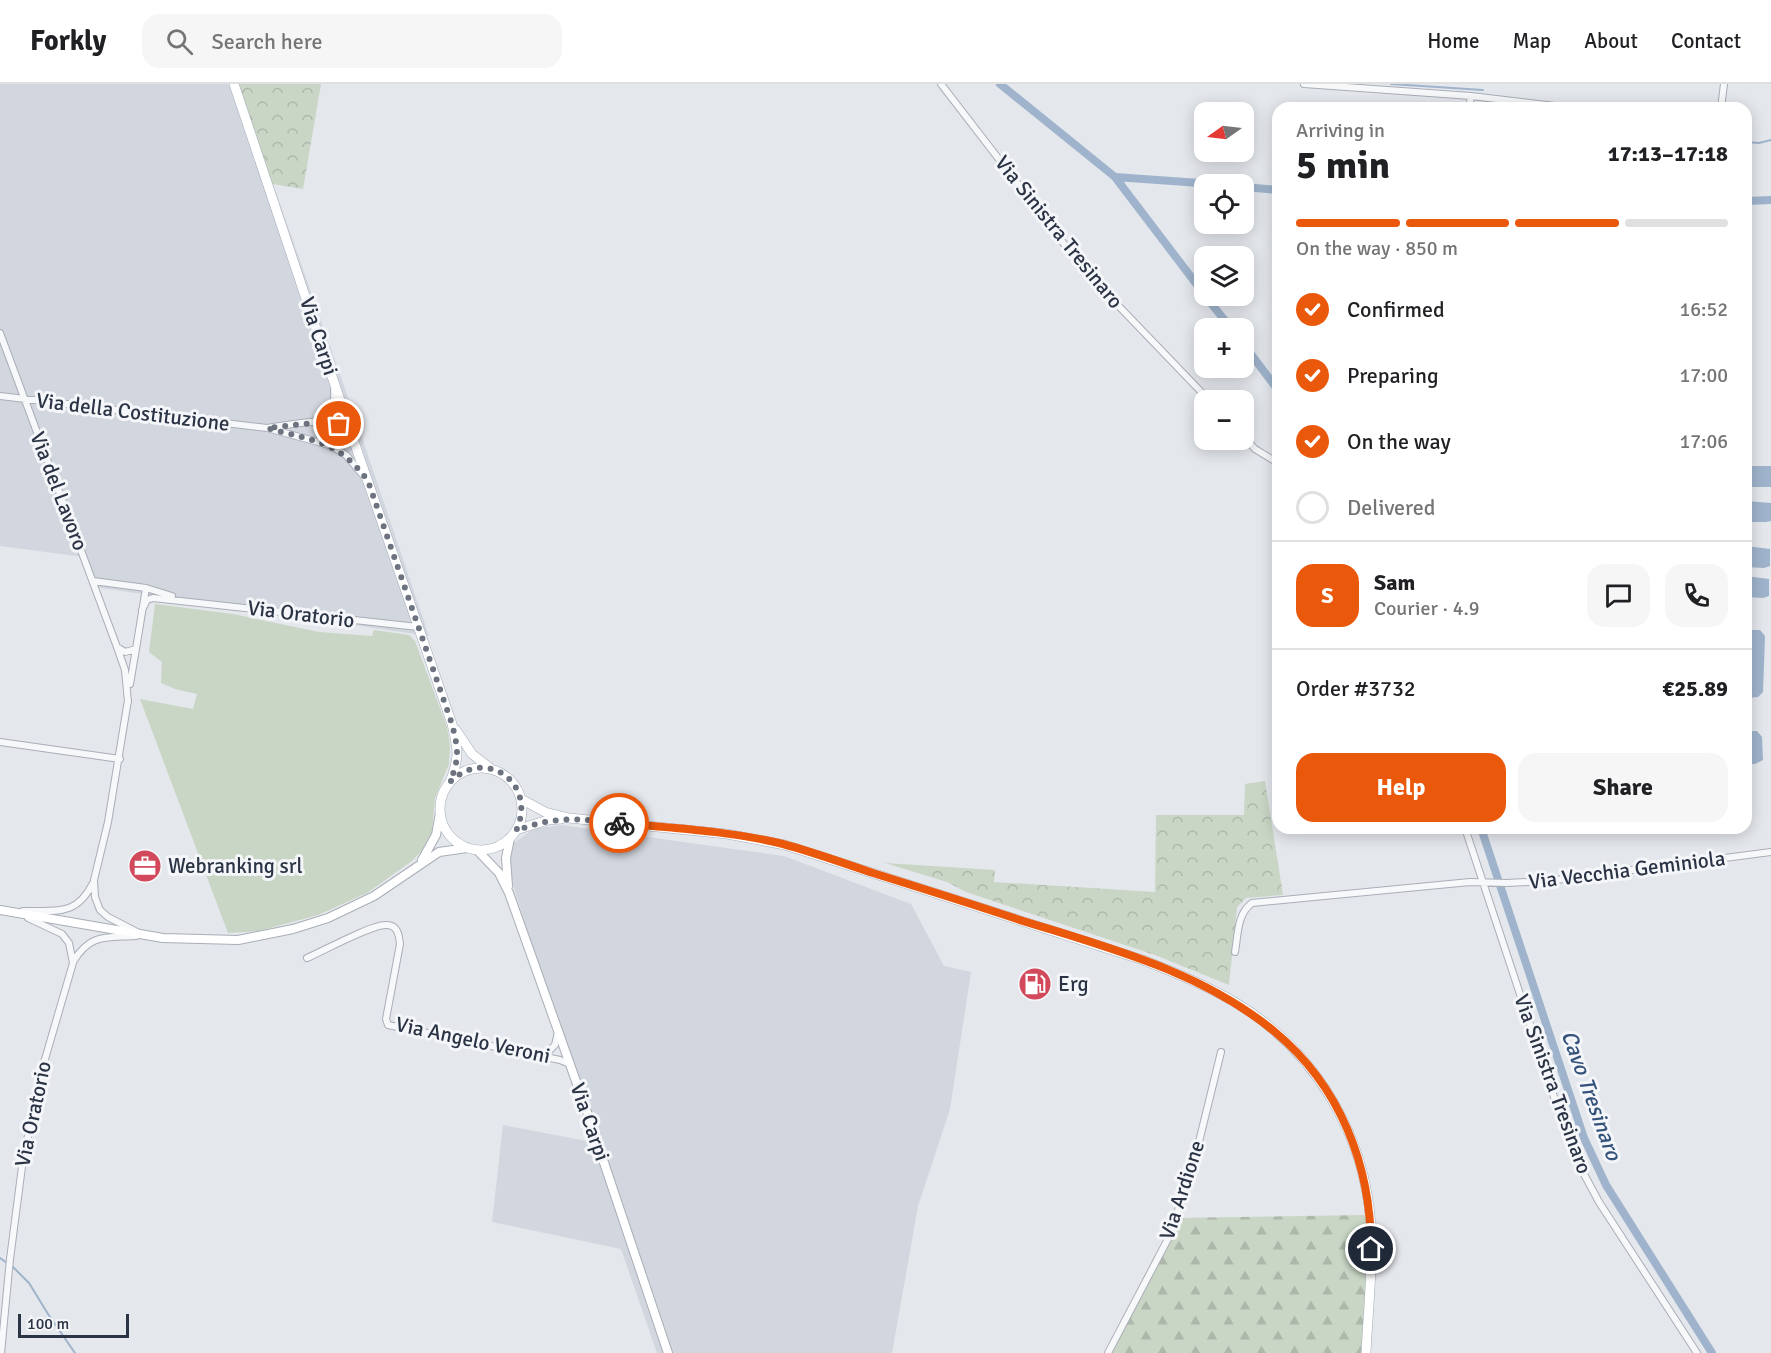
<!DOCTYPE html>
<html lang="en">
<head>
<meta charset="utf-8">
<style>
	:root { --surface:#fff; --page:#f6f6f6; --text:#202124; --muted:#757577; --line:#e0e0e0; --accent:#ea580c }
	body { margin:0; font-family:Signika,sans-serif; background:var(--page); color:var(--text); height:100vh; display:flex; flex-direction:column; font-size:22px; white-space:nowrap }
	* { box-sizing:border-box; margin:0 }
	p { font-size:20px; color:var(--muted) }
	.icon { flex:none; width:33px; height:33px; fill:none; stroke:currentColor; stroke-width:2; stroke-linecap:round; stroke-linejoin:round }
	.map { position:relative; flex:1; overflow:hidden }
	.drawer { position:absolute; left:1272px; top:18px; width:480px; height:732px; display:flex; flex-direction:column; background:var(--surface); border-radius:18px; box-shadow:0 3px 15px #0003 }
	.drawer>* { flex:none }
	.needle { width:39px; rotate:256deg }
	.controls { position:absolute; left:1194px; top:18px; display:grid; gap:12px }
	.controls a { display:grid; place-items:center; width:60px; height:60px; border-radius:12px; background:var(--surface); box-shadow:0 3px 15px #0003; font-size:30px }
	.scale { position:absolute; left:18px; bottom:15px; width:111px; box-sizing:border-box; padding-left:6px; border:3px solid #2b3445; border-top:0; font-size:16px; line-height:21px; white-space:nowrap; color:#2b3445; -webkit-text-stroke:4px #f4f6f9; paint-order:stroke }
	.pin { position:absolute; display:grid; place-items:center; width:51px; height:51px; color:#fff; margin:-26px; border:3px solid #fff; border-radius:50%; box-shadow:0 2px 6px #0007 }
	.courier { position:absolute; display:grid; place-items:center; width:60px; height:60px; margin:-30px; border:4px solid #ea580c; border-radius:50%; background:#fff; color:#222; box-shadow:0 2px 8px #0007 }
	.summary em { font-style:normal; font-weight:800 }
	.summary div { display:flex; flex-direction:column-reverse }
	.summary { display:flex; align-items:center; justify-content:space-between; height:102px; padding:0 24px }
	h1 { font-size:39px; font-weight:800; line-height:45px }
	.bar { display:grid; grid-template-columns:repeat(4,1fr); gap:9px 6px; align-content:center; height:72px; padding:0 24px }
	.bar i { height:8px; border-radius:4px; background:var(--line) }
	.bar .selected { background:var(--accent) }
	.bar p { grid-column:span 4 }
	.line { display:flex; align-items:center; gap:15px; padding:0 24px; border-top:2px solid var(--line) }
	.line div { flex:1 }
	.round { display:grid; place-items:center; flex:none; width:63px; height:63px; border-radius:18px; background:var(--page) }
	ol { padding:0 24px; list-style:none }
	li { display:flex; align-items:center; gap:18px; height:66px }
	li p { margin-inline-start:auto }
	li .icon { padding:6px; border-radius:50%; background:var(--accent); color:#fff; stroke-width:4 }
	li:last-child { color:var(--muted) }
	li i { width:33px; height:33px; border:3px solid var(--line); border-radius:50% }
	.cta { display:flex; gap:12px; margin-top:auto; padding:12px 24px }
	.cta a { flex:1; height:69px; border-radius:18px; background:var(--accent); color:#fff; font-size:24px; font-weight:800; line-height:69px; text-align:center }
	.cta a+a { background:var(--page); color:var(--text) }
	header { display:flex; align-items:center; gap:36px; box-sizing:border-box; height:84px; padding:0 30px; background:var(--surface); border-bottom:2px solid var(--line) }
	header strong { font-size:28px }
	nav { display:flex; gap:33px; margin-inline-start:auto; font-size:21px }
	.search { width:420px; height:54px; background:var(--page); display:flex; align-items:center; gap:15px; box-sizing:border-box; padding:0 21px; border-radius:18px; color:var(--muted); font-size:22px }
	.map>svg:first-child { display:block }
</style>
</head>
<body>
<header>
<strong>Forkly</strong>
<div class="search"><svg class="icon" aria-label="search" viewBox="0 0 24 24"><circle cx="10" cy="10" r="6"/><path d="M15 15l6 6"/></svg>Search here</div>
<nav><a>Home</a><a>Map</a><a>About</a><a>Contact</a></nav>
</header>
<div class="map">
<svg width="1771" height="1269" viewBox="0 0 1771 1269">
	<defs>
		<pattern id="forest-firs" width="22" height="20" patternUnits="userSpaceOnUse" patternTransform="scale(1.5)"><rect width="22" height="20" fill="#c9d6c5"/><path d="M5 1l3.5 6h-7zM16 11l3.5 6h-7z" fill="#adb8ab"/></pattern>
		<pattern id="park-crowns" width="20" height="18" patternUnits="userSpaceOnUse" patternTransform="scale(1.5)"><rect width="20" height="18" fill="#c9d6c5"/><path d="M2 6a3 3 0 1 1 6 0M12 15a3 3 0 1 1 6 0" fill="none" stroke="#adb8ab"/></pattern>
	</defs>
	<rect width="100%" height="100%" fill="#e4e7ec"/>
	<path fill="#d2d6de" d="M0,0h238l119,339 72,213 -335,-49 -10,-30 -84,-11z
		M561,741l223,31 127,48 33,62 27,6 -21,137 -32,97 -26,147h-235l-36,-104 -129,-27 11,-97 94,18 -32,-92 -52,-166 -4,-23 5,-19 19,-14z"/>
	<path fill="#c9d6c5" d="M155,520l78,10 86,18 53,4 2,-6 35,5 6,6 32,86 3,19 -1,18 -14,34 -3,33 -6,15 -14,15 -45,32 -49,22 -59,16 -31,2 -88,-234 53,10 4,-15 -22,-5 -14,-6 1,-21 -13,-10z"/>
	<path fill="url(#forest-firs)" d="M1366,1131l-1,138h-255l65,-135z"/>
	<path fill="url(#park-crowns)" d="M238,0h83l-18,105 -31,-5z
		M1265,697l18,114 -37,3 -9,9 -8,78 -74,-30 -189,-63 -19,-10 -62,-19 110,7 -1,12 161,10 1,-77h88l1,-31z"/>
	<path fill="#9fb4cc" d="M1746,382h25v21h-25z
		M1746,417l25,2v18l-5,1h-20z
		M1746,462l24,3v17l-6,2 -18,-1z
		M1746,492l23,3v17l-6,2 -17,-1z
		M1746,546h14l5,6 -2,56 -5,5 -12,1z
		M1746,647h11l5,6 1,23 -8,4h-9z"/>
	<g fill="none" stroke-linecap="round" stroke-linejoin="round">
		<path stroke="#9fb4cc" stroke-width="2" d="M1391,0l92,6
			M1485,20l31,4
			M1746,58l13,1 12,-3
			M0,1174l7,5
			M12,1182l17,17 19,31 27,39"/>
		<path stroke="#9fb4cc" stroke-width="8" d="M1000,0l115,93 89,117
			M1115,93l99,7
			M1244,103l34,3
			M1746,117l25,-1
			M1205,212l26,32
			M1244,261l34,45
			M1481,744l103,310 22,47 106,168"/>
		<g stroke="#a9aeb7" stroke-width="8">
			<path id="street" d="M941,0l144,187 124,129
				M1304,0l167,12 100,12
				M1469,24l2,-12
				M1721,24l3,-24
				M0,249l117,314 8,23 3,32
				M0,312l267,32 62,17 15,-1 7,-11c-21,-20 -58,-8 -84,-5
				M313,338c12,-8 23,-16 21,-31
				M1244,353l11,12 23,14
				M330,361l16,10 16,19
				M93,497l53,7 26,8
				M142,526l5,-10 6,-2 265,29
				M117,563l8,5 11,-3 10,-61
				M130,600l6,-35
				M128,616l-20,122 -14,58 1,17 5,13 8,7 29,15
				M0,658l120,17
				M1465,744l93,281 20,54 21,39 98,151
				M23,827c33,-1 53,6 70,-28
				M1235,868c3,-17 2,-38 17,-49l218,-21 37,1 41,-2 223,-29
				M307,874c16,-7 64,-33 78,-33 12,-1 14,9 15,19l-14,75 2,6 172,35 10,4
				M73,878c17,-29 33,-24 63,-26
				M543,973l12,-12 3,-13
				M1,1269l9,-94 13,-100 20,-93 30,-103 -4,-20 -7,-9 -34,-16
				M1108,1269l62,-118 25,-77 26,-106"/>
		</g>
		<g stroke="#a9aeb7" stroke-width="10">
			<path id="secondary" d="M477,766l22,23 10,20 79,222 80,238
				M422,776l14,-25 4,-22
				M508,802l-2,-28 4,-20
				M0,826l163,28 75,2 55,-11 35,-11 46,-22 65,-44 28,-4"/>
		</g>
		<g stroke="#a3abb8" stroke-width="10">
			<path id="primary" d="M234,0l117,349 101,291c6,25 8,33 -2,58
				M456,646l16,24 18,14
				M440 725a41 41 0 1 1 82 0a41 41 0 1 1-82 0Z
				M521,715l24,13 24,6 158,16 58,11 358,115c33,13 65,26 95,44 78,48 127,131 133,222 2,42 -3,85 -5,127
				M516,746l32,-10 13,-1"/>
		</g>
		<use href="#street" stroke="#f7f8fa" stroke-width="6"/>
		<use href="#secondary" stroke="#fff" stroke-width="8"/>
		<use href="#primary" stroke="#fff" stroke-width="9"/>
	</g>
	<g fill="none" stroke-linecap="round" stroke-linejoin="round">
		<path stroke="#6c737f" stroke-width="6" stroke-dasharray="0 10.8" d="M339,340l-26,-1 -46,5c46,13 71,12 101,53l84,243c6,25 8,33 -2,58 37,-36 88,2 66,49 40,-16 63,-12 103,-8"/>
		<path stroke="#ea580c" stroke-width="8" d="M619,739c55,5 111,8 164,21 30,8 60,19 90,29 48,15 96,30 144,46 89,28 185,52 258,113 65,54 96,133 96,217"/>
	</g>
	<defs>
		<g id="office-disc" transform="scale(1.725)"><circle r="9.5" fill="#d1495b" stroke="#f4f6f9"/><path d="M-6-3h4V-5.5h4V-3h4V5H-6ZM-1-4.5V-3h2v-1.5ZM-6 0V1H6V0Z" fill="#fff"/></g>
		<g id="fuel-disc" transform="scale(1.725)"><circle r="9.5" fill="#d1495b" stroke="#f4f6f9"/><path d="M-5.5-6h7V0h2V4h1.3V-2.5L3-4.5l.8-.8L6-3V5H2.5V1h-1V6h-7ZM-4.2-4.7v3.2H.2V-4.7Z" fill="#fff"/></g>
	</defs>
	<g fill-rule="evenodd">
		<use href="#office-disc" x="145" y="782"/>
		<use href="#fuel-disc" x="1035" y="900"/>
	</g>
	<g text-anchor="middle" stroke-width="6" stroke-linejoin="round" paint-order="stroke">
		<g font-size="21" fill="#2b3445" stroke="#f4f6f9">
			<text transform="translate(1059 148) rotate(51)" y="7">Via Sinistra Tresinaro</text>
			<text transform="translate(319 252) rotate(72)" y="7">Via Carpi</text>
			<text transform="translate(133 328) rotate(7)" y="7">Via della Costituzione</text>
			<text transform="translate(59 407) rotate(69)" y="7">Via del Lavoro</text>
			<text transform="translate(301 530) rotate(7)" y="7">Via Oratorio</text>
			<text transform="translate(1627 786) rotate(-7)" y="7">Via Vecchia Geminiola</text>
			<text transform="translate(473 956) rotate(12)" y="7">Via Angelo Veroni</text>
			<text transform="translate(1553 1000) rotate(70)" y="7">Via Sinistra Tresinaro</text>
			<text transform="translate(33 1030) rotate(-78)" y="7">Via Oratorio</text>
			<text transform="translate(590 1038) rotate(71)" y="7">Via Carpi</text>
			<text transform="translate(1182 1106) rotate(-72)" y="7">Via Ardione</text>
		</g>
		<g font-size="21" fill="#2b3445" stroke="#f4f6f9" text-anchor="start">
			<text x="168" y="789">Webranking srl</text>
			<text x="1058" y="907">Erg</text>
		</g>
		<g font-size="22" font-style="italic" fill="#34527a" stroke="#f4f6f9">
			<text transform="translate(1592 1011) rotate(70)" y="8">Cavo Tresinaro</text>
		</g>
	</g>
</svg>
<div class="controls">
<a><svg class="needle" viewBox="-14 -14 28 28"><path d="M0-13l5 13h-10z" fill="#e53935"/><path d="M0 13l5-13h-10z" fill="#757577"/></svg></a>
<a><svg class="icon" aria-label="locate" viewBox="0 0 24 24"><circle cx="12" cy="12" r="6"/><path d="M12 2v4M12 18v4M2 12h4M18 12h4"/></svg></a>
<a><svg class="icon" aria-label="layers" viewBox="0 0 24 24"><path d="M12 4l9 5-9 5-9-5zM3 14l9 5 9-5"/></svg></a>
<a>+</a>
<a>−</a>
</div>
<div class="scale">100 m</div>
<div class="pin" style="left:339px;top:340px;background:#ea580c"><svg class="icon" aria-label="bag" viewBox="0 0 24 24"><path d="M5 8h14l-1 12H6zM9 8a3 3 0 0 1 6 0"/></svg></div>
<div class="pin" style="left:1371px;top:1165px;background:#1f2937"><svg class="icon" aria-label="home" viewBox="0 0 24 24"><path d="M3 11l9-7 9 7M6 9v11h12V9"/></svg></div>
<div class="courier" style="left:619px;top:739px"><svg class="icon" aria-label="bike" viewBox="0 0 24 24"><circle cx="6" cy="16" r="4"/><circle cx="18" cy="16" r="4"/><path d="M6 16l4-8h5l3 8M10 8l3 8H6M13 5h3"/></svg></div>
<section class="drawer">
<div class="summary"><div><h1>5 min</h1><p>Arriving in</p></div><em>17:13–17:18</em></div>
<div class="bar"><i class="selected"></i><i class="selected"></i><i class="selected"></i><i></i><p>On the way · 850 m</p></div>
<ol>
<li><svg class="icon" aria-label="check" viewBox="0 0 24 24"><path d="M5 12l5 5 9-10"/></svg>Confirmed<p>16:52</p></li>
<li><svg class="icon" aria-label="check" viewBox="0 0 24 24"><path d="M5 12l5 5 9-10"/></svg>Preparing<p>17:00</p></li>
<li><svg class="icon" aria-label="check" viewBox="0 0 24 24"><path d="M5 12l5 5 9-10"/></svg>On the way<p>17:06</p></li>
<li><i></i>Delivered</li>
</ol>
<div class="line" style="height:108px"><b class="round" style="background:var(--accent);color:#fff">S</b><div><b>Sam</b><p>Courier · 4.9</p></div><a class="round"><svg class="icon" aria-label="chat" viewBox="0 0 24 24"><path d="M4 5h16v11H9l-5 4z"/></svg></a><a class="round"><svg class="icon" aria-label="phone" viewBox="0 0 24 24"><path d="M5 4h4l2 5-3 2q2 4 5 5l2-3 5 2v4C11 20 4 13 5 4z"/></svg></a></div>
<div class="line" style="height:78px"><div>Order #3732</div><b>€25.89</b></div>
<div class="cta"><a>Help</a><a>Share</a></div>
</section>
</div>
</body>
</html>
